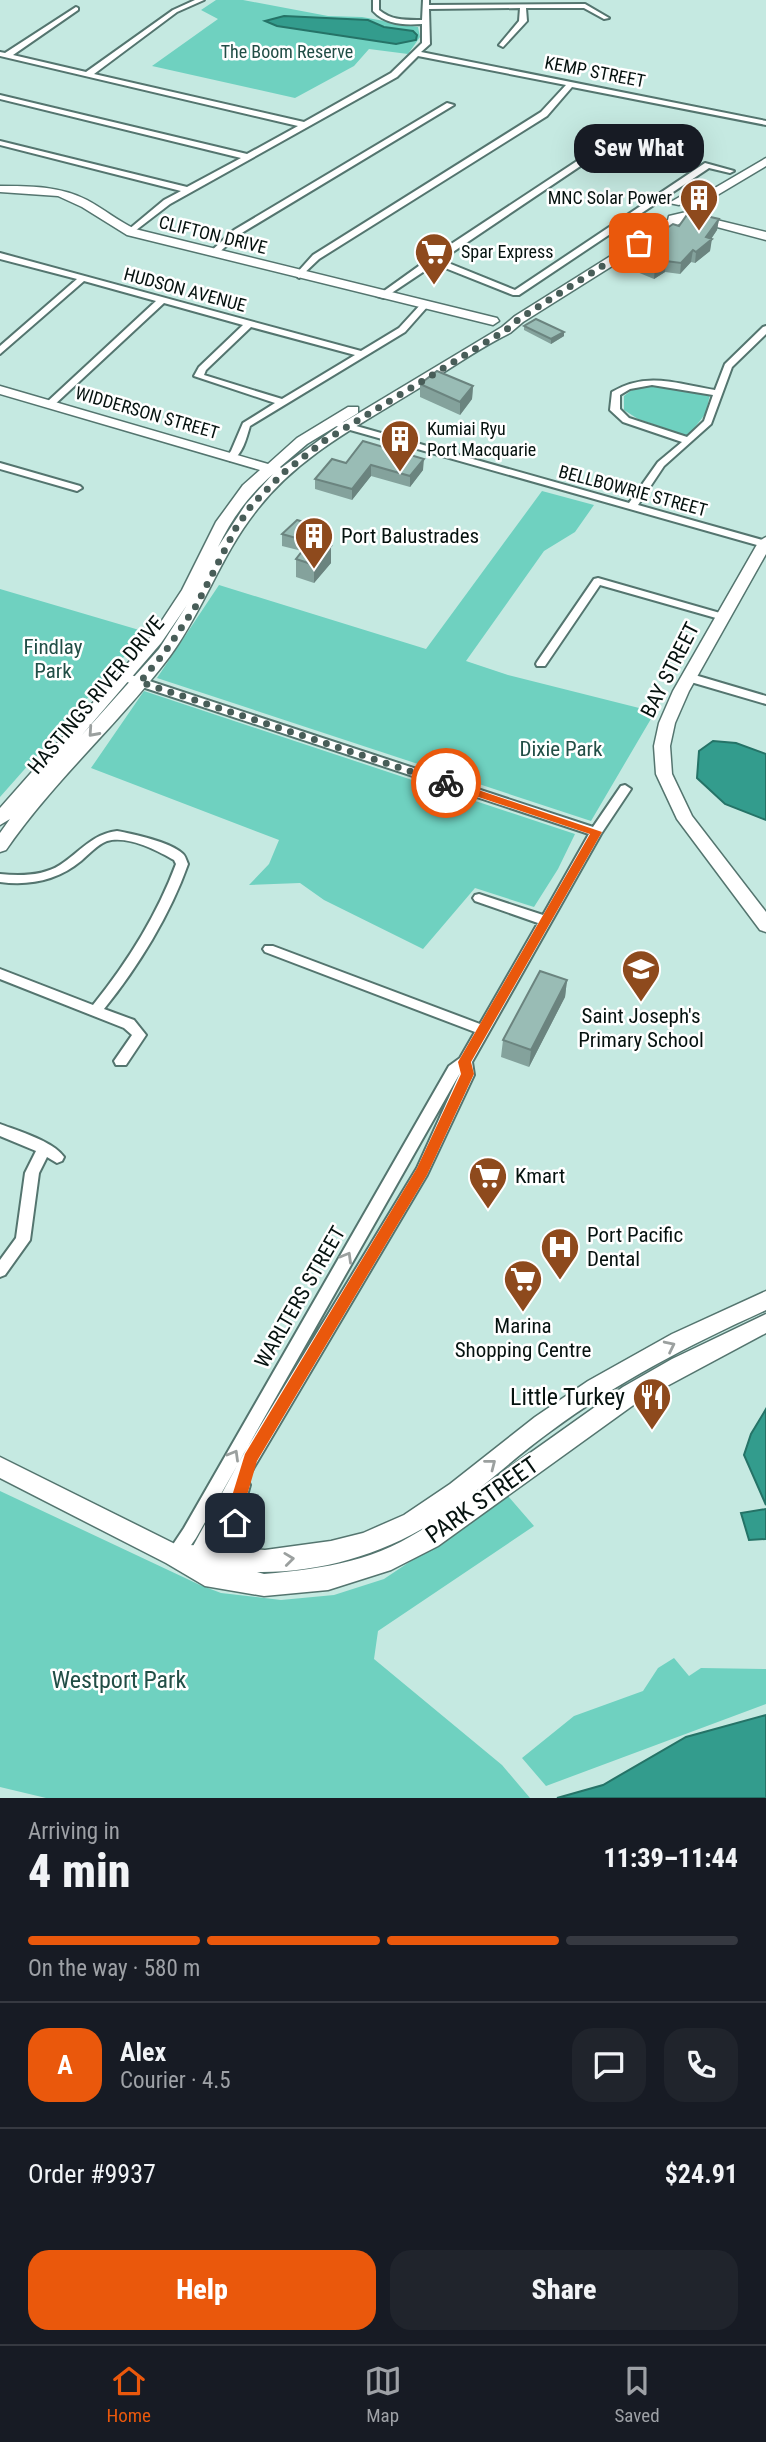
<!DOCTYPE html>
<html lang="en">
<head>
<meta charset="utf-8">
<style>
	:root { --surface:#171b24; --page:#20242c; --text:#f1f3f6; --muted:#9ea1a6; --line:#363941; --accent:#ea580c }
	body { margin:0; font-family:"Roboto Condensed",sans-serif; background:var(--page); color:var(--text); height:100vh; display:flex; flex-direction:column; font-size:26px; white-space:nowrap }
	* { box-sizing:border-box; margin:0 }
	p { font-size:23px; color:var(--muted) }
	.icon { flex:none; width:38px; height:38px; fill:none; stroke:currentColor; stroke-width:2; stroke-linecap:round; stroke-linejoin:round }
	.map { position:relative; height:1798px; overflow:hidden }
	.drawer { display:flex; flex-direction:column; background:var(--surface); flex:1 }
	.drawer>* { flex:none }
	.pin { position:absolute; display:grid; place-items:center; width:60px; height:60px; color:#fff; margin:-30px; border-radius:14px; box-shadow:0 4px 10px #0006 }
	.courier { position:absolute; display:grid; place-items:center; width:70px; height:70px; margin:-35px; border:5px solid #ea580c; border-radius:50%; background:#fff; color:#222; box-shadow:0 2px 9px #0007 }
	.bubble { position:absolute; height:49px; border-radius:21px; background:var(--surface); box-shadow:0 7px 28px #0002; font-size:23px; font-weight:800; line-height:49px; text-align:center }
	.headline em { font-style:normal; font-weight:800 }
	.headline div { display:flex; flex-direction:column-reverse }
	.headline { display:flex; align-items:center; justify-content:space-between; height:119px; padding:0 28px }
	h1 { font-size:46px; font-weight:800; line-height:52px }
	.bar { display:grid; grid-template-columns:repeat(4,1fr); gap:10px 7px; align-content:center; height:84px; padding:0 28px }
	.bar i { height:9px; border-radius:5px; background:var(--line) }
	.bar .selected { background:var(--accent) }
	.bar p { grid-column:span 4 }
	.line { display:flex; align-items:center; gap:18px; padding:0 28px; border-top:2px solid var(--line) }
	.line div { flex:1 }
	.round { display:grid; place-items:center; flex:none; width:74px; height:74px; border-radius:21px; background:var(--page) }
	.primary-button { display:flex; gap:14px; margin-top:auto; padding:14px 28px }
	.primary-button a { flex:1; height:80px; border-radius:21px; background:var(--accent); color:#fff; font-size:28px; font-weight:800; line-height:80px; text-align:center }
	.primary-button a+a { background:var(--page); color:var(--text) }
	.dock { display:flex; justify-content:space-around; align-items:center; height:98px; border-top:2px solid var(--line); background:var(--surface); font-size:19px; color:var(--muted) }
	.dock a { display:grid; justify-items:center; gap:4px }
	.dock .selected { color:var(--accent) }
	.map>svg:first-child { display:block }
</style>
</head>
<body>
<div class="map">
<svg width="766" height="1798" viewBox="0 0 766 1798">
	<rect width="100%" height="100%" fill="#c5e9e1"/>
	<path fill="#6fd1c0" d="M216,0h27l85,16 34,1 56,10 2,10 -12,17 -39,-5 -15,17 -59,32 -143,-32 66,-47 -17,-9z
		M646,385l64,9 -4,19 -18,23 -50,-17 -14,-9v-14l9,-7z
		M542,491l52,14 -19,27 -31,19 -78,110 42,14 147,37 -64,109 -434,-143 62,-93 207,64z
		M0,589l146,43 -146,165z
		M144,691l431,143 -17,35 -24,38 -59,-19 -52,61 -99,-49 -24,-17 -51,2 20,-21 10,-24 -188,-72z
		M0,1491l200,94 21,8 60,7 53,-5 50,-16 124,-83 26,30 -156,105 -4,28 128,106 28,33h-484l-46,-11z
		M674,1658l15,18 12,-8 65,1v35l-220,82 -24,-28 52,-42 69,-25 15,-23z"/>
	<path fill="#339c8d" stroke="#257367" stroke-width="2" d="M284,16l84,4 16,7 29,4 4,4 -1,5 -20,4 -119,-18 -12,-5z
		M713,741l23,2 30,11v66l-41,-16 -28,-26 2,-27z
		M766,1409v96l-22,-50 7,-21z
		M766,1509v30l-17,1 -8,-27z
		M766,1715v83h-209l46,-13 83,-48z"/>
	<g fill="none" stroke-linecap="round" stroke-linejoin="round">
		<g stroke="#54756f" stroke-width="4">
			<path id="street" d="M195,0h9l-27,12 -83,62 210,48 87,-49 31,-30v-19c-18,1 -36,1 -49,-13v-11h6v10c13,11 28,10 43,10l1,-20h6v5l156,-1 24,14 -5,1 -20,-11h-58l1,13 -24,26 -4,-2 20,-24 1,-13 -91,1 1,35 -9,8 345,69v4l-194,-38 -25,29 -228,143 -20,19 -4,-3 18,-20 228,-143 25,-27 -148,-29 -21,21 -227,127 -39,30 -4,-2 1,-2 36,-30 17,-9 -181,-46v-4l187,46 54,-29 -241,-59v-4l247,59 51,-28 -298,-70v-4l5,1 71,-46 2,1v2l-65,45 73,17 87,-62z
				M447,103l7,2 -214,129 -24,21 -7,-2 25,-23z
				M615,136l7,2 -181,122 74,30 190,-127 29,8 -4,2 -21,-5 -190,127h-6l-78,-31 -51,34 -7,-2 53,-38z
				M0,253l361,98 38,-23 22,-24 7,2 -23,26 -155,94c-4,13 -7,28 -19,35l-5,-3 5,-7 12,-28 32,-20 -81,-27 5,-9 44,-42 -79,-22 -111,103h-6v-4l109,-101 -72,-20 -84,73v-8l77,-67 -77,-20zM251,327l104,28 -73,44 -78,-24 2,-5z
				M766,326v8l-34,33 -21,57 -47,42 -26,39 128,36v6h-2l-435,-123 -2,-2 2,-2h6l294,83 29,-41 24,-20 -59,-20 -13,-12 2,-18c36,-21 65,-8 103,-2l10,-26 38,-37zM652,385l61,10 -9,26 -17,16 -58,-19 -9,-9v-14l10,-6z
				M0,463l80,23 2,2 -5,3 -77,-22z
				M598,578l129,37 1,2 -5,3 -123,-35 -55,81h-8l-1,-2 1,-2 57,-83z
				M125,673l468,154 28,-41 4,-1 6,4 -30,45 -129,228 2,13 -47,100 -180,304 3,6c-5,17 -11,38 -4,55 3,8 9,12 12,19l-2,6 -6,2c-20,-8 -24,-35 -22,-54l-28,52 -6,2 -6,-2 -2,-6 58,-106 173,-285 43,-95 -264,465 -16,23 -6,2 -6,-2 -2,-6 18,-27 265,-462 11,-8 15,-26 -210,-80 -2,-3 2,-3h8l207,78 58,-101 -63,-22 -2,-3 2,-3 4,-1 64,21 46,-81 -468,-154 -1,-3z
				M688,673l78,23v8l-82,-24 -1,-3 1,-3z
				M117,831c16,3 54,11 66,23 2,1 4,8 5,10 -18,51 -50,103 -84,145l30,11 12,15 -20,30h-10l-2,-4 18,-26 -8,-7 -124,-49v-10l93,36c34,-42 64,-90 83,-141l-2,-4c-17,-10 -47,-25 -67,-19 -10,4 -18,13 -26,20 -23,19 -51,25 -81,21v-8c20,2 43,2 60,-9 20,-13 32,-31 57,-34z
				M0,1124c18,7 53,17 64,33l-2,4 -5,2 -10,-6 -8,16 -9,67 -25,35 -5,2v-17l16,-22 9,-65 11,-22 -36,-15z"/>
		</g>
		<g stroke="#54756f" stroke-width="3">
			<path id="secondary" d="M766,158v8l-62,37 -8,12 70,17v8l-79,-21 -164,103 -13,11c-33,16 -63,38 -94,57 -57,35 -119,67 -160,121 -35,44 -53,100 -86,145 -51,68 -116,124 -164,194l-6,2v-19l10,-14 -10,6v-17l151,-171 31,-47 34,-68 27,-37 17,-15 -260,-76v-8l268,78 29,-26 51,-31h10v6l-51,31 -27,23 1,1 63,-46 158,-95 13,-11 153,-96 1,-4 17,-4 10,-13zM273,474l-27,30 -28,43c14,-29 31,-52 55,-73zM187,605l-28,44 -78,87 80,-93z
				M702,184l10,2 -33,19 -10,-2z
				M0,186c30,0 60,0 87,14 17,9 31,21 48,29l362,89 2,3 -6,4 -366,-90 -45,-28 -24,-11 -58,-4z
				M766,537v17l-77,137 -14,32 -5,23 2,28 20,42 74,96v20l-6,-2 -83,-111 -21,-45 -2,-28 5,-23 14,-32 86,-150z
				M766,1291v19c-75,34 -149,72 -215,121 -28,20 -53,43 -80,64l152,-108 49,-28 94,-45v19l-127,68 -201,145 -47,24 -63,20 -64,6 -59,-10 -39,-23 -166,-85v-21l175,87 90,6 66,-9 32,-8 41,-18 46,-31 85,-67 53,-36 84,-47zM433,1522c-54,39 -105,46 -169,52l-7,-2c61,1 125,-17 176,-50z"/>
		</g>
		<use href="#street" fill="#fff" fill-rule="evenodd"/>
		<use href="#secondary" fill="#fff" fill-rule="evenodd"/>
	</g>
	<path fill="#84a29c" d="M719,219l-2,11 -6,9 -1,12 -15,12 -4,-1 -11,12 -15,-2 -11,7 -29,-12 1,-11 53,-30z
		M524,326l40,10 -13,8 -27,-14z
		M420,384l53,2 -1,13 -12,16 -40,-18z
		M346,463l77,7 -13,17 -39,-11 -19,24 -37,-11v-10z
		M321,527l1,16 9,20 -17,20 -18,-6v-18l6,-8 -20,-5v-12z
		M567,980l-2,17 -36,70 -28,-10 2,-17z"/>
	<path fill="#6b847f" d="M719,219l-2,11 -8,12 3,-3 -2,12 -15,12 1,-11z
		M693,250l-2,12 -11,12 1,-11z
		M666,261l-1,11 -11,7 1,-12z
		M564,332v4l-13,8v-5z
		M473,386l-1,13 -12,16v-13z
		M424,459l-1,11 -13,17v-11z
		M371,465v11l-19,24v-11z
		M321,527l1,18 -8,10 3,-24z
		M331,546v17l-17,20v-18z
		M567,980l-2,17 -36,70 2,-17z"/>
	<path fill="#99bcb5" stroke="#6b847f" stroke-width="2" d="M689,212l30,7 -13,18 6,2 -16,13 -3,-2 -12,13 -15,-2 -11,6 -29,-11 47,-32 6,2z
		M536,319l28,13 -13,7 -27,-13z
		M437,371l36,15 -13,16 -40,-18z
		M363,441l61,18 -14,17 -39,-11 -19,24 -37,-10 17,-20 14,4z
		M297,520l24,7 -4,4 5,2 -7,8 -4,-1 -1,2 -28,-8z
		M311,540l20,6 -17,19 -18,-6z
		M540,971l27,9 -36,70 -28,-10z"/>
	<defs><path id="oneway-chevron" d="M-2-3.5L2.5 0L-2 3.5" fill="none" stroke-width="1.6" stroke-linecap="round" stroke-linejoin="round" transform="scale(1.75)"/></defs>
	<g stroke="#9ba09f">
		<use href="#oneway-chevron" transform="translate(93 732) rotate(132)"/>
		<use href="#oneway-chevron" transform="translate(347 1257) rotate(-60)"/>
		<use href="#oneway-chevron" transform="translate(670 1346) rotate(-26)"/>
		<use href="#oneway-chevron" transform="translate(234 1455) rotate(-60)"/>
		<use href="#oneway-chevron" transform="translate(491 1464) rotate(-38)"/>
		<use href="#oneway-chevron" transform="translate(289 1559) rotate(-7)"/>
	</g>
	<path fill="#ea580c" d="M446,779l156,53 -131,230 3,12 -47,101 -170,286 -14,48 -3,19 -5,2 -5,-2 -2,-19 17,-55 172,-286 44,-94 -3,-12 132,-228 -148,-49v-5z"/>
	<g fill="none" stroke-linecap="round" stroke-linejoin="round">
		<path stroke="#485d58" stroke-width="7" stroke-dasharray="0 12.6" d="M446,783l-306,-101 25,-30 31,-46 40,-78 15,-22 32,-33 41,-32 182,-111 13,-11 120,-76"/>
	</g>
	<defs>
		<g id="building-pin" transform="scale(2.0125)"><path d="M0 17L-7.5 6A9.5 9.5 0 1 1 7.5 6Z" fill="#8e4a1d" stroke="#fff"/><path d="M-4-6H4V6H1V3H-1V6H-4ZM-2.5-4.3h1.7v1.8h-1.7ZM.8-4.3h1.7v1.8H.8ZM-2.5-1h1.7V.8h-1.7ZM.8-1h1.7V.8H.8Z" fill="#fff"/></g>
		<g id="supermarket-pin" transform="scale(2.0125)"><path d="M0 17L-7.5 6A9.5 9.5 0 1 1 7.5 6Z" fill="#8e4a1d" stroke="#fff"/><path d="M-6-5.5h2.5l.6 2H6L4.5 2H-2.5L-4.4-4H-6ZM-1.5 3.2a1.3 1.3 0 1 0 .1 0ZM3 3.2a1.3 1.3 0 1 0 .1 0Z" fill="#fff"/></g>
		<g id="school-pin" transform="scale(2.0125)"><path d="M0 17L-7.5 6A9.5 9.5 0 1 1 7.5 6Z" fill="#8e4a1d" stroke="#fff"/><path d="M0-5L7-2L0 1L-7-2ZM-4 1L0 2.5L4 1V4Q0 6-4 4Z" fill="#fff"/></g>
		<g id="hospital-pin" transform="scale(2.0125)"><path d="M0 17L-7.5 6A9.5 9.5 0 1 1 7.5 6Z" fill="#8e4a1d" stroke="#fff"/><path d="M-5-5h3v3.5h4V-5h3V5h-3V1.5h-4V5h-3Z" fill="#fff"/></g>
		<g id="restaurant-pin" transform="scale(2.0125)"><path d="M0 17L-7.5 6A9.5 9.5 0 1 1 7.5 6Z" fill="#8e4a1d" stroke="#fff"/><path d="M-5-6h1v4h1v-4h1v4h1v-4h1v5L-1.5 .5V6h-2V.5L-5-1ZM5-6V6H3V1.5H1.5Q1.5-4 5-6Z" fill="#fff"/></g>
	</defs>
	<g fill-rule="evenodd">
		<use href="#building-pin" x="699" y="198"/>
		<use href="#supermarket-pin" x="434" y="252"/>
		<use href="#building-pin" x="400" y="439"/>
		<use href="#building-pin" x="314" y="536"/>
		<use href="#school-pin" x="641" y="969"/>
		<use href="#supermarket-pin" x="488" y="1176"/>
		<use href="#hospital-pin" x="560" y="1247"/>
		<use href="#supermarket-pin" x="523" y="1279"/>
		<use href="#restaurant-pin" x="652" y="1397"/>
	</g>
	<g text-anchor="middle" stroke-width="5" stroke-linejoin="round" paint-order="stroke">
		<g font-size="18" fill="#214e46" stroke="#fff">
			<text x="287" y="58">The Boom Reserve</text>
		</g>
		<g font-size="18" fill="#05120f" stroke="#fff">
			<text transform="translate(595 72) rotate(11)" y="6">KEMP STREET</text>
			<text transform="translate(213 235) rotate(14)" y="6">CLIFTON DRIVE</text>
			<text transform="translate(185 290) rotate(15)" y="6">HUDSON AVENUE</text>
			<text transform="translate(147 413) rotate(16)" y="6">WIDDERSON STREET</text>
			<text transform="translate(633 491) rotate(15)" y="6">BELLBOWRIE STREET</text>
		</g>
		<g font-size="18" fill="#05120f" stroke="#fff" text-anchor="start">
			<text x="672" y="204" text-anchor="end">MNC Solar Power</text>
			<text x="461" y="258">Spar Express</text>
			<text x="427" y="435">Kumiai Ryu<tspan x="427" dy="21">Port Macquarie</tspan></text>
		</g>
		<g font-size="21" fill="#05120f" stroke="#fff" text-anchor="start">
			<text x="341" y="543">Port Balustrades</text>
			<text x="641" y="1023" text-anchor="middle">Saint Joseph's<tspan x="641" dy="24">Primary School</tspan></text>
			<text x="515" y="1183">Kmart</text>
			<text x="587" y="1242">Port Pacific<tspan x="587" dy="24">Dental</tspan></text>
			<text x="523" y="1333" text-anchor="middle">Marina<tspan x="523" dy="24">Shopping Centre</tspan></text>
		</g>
		<g font-size="21" fill="#214e46" stroke="#fff">
			<text x="53" y="654">Findlay<tspan x="53" dy="24">Park</tspan></text>
			<text x="561" y="756">Dixie Park</text>
		</g>
		<g font-size="21" fill="#05120f" stroke="#fff">
			<text transform="translate(670 670) rotate(-63)" y="7">BAY STREET</text>
			<text transform="translate(96 695) rotate(-50)" y="7">HASTINGS RIVER DRIVE</text>
			<text transform="translate(300 1297) rotate(-60)" y="7">WARLTERS STREET</text>
		</g>
		<g font-size="24" fill="#05120f" stroke="#fff" text-anchor="end">
			<text x="625" y="1405">Little Turkey</text>
		</g>
		<g font-size="24" fill="#05120f" stroke="#fff">
			<text transform="translate(482 1500) rotate(-35)" y="8">PARK STREET</text>
		</g>
		<g font-size="24" fill="#214e46" stroke="#fff">
			<text x="119" y="1688">Westport Park</text>
		</g>
	</g>
</svg>
<div class="pin" style="left:639px;top:243px;background:#ea580c"><svg class="icon" aria-label="bag" viewBox="0 0 24 24"><path d="M5 8h14l-1 12H6zM9 8a3 3 0 0 1 6 0"/></svg></div>
<div class="pin" style="left:235px;top:1523px;background:#1f2937"><svg class="icon" aria-label="home" viewBox="0 0 24 24"><path d="M3 11l9-7 9 7M6 9v11h12V9"/></svg></div>
<div class="courier" style="left:446px;top:783px"><svg class="icon" aria-label="bike" viewBox="0 0 24 24"><circle cx="6" cy="16" r="4"/><circle cx="18" cy="16" r="4"/><path d="M6 16l4-8h5l3 8M10 8l3 8H6M13 5h3"/></svg></div>
<div class="bubble" style="left:574px;top:124px;width:130px">Sew What</div>
</div>
<section class="drawer">
<div class="headline"><div><h1>4 min</h1><p>Arriving in</p></div><em>11:39–11:44</em></div>
<div class="bar"><i class="selected"></i><i class="selected"></i><i class="selected"></i><i></i><p>On the way · 580 m</p></div>
<div class="line" style="height:126px"><b class="round" style="background:var(--accent);color:#fff">A</b><div><b>Alex</b><p>Courier · 4.5</p></div><a class="round"><svg class="icon" aria-label="chat" viewBox="0 0 24 24"><path d="M4 5h16v11H9l-5 4z"/></svg></a><a class="round"><svg class="icon" aria-label="phone" viewBox="0 0 24 24"><path d="M5 4h4l2 5-3 2q2 4 5 5l2-3 5 2v4C11 20 4 13 5 4z"/></svg></a></div>
<div class="line" style="height:91px"><div>Order #9937</div><b>$24.91</b></div>
<div class="primary-button"><a>Help</a><a>Share</a></div>
</section>
<nav class="dock">
<a class="selected"><svg class="icon" aria-label="home" viewBox="0 0 24 24"><path d="M3 11l9-7 9 7M6 9v11h12V9"/></svg>Home</a>
<a><svg class="icon" aria-label="map" viewBox="0 0 24 24"><path d="M3 6l6-2 6 2 6-2v14l-6 2-6-2-6 2zM9 4v14M15 6v14"/></svg>Map</a>
<a><svg class="icon" aria-label="saved" viewBox="0 0 24 24"><path d="M7 4h10v16l-5-4-5 4z"/></svg>Saved</a>
</nav>
</body>
</html>
